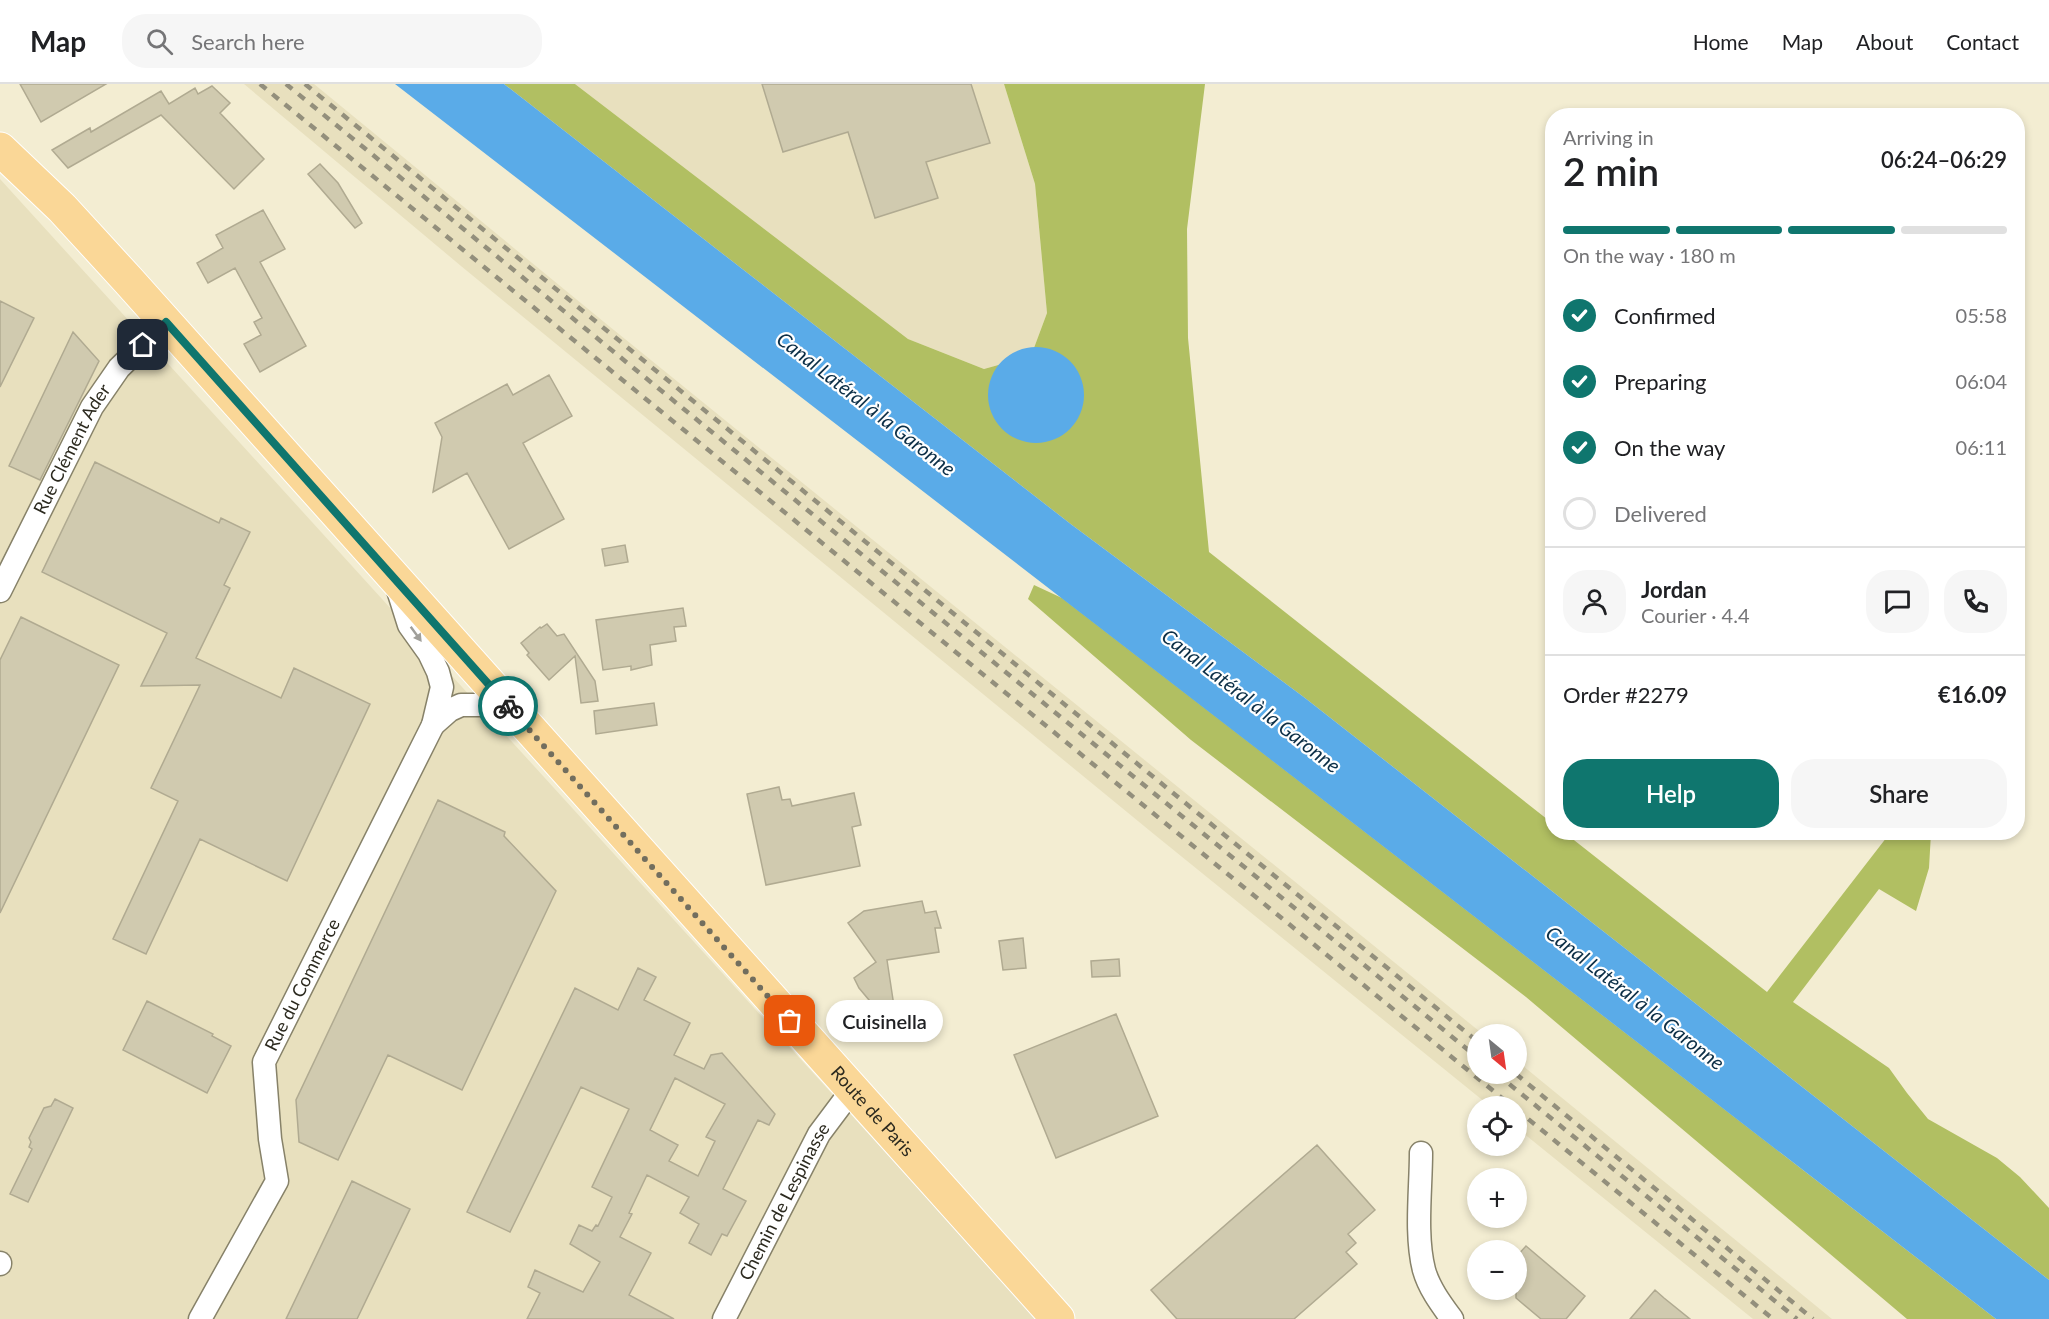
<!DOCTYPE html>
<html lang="en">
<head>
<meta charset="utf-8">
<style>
	:root { --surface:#fff; --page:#f6f6f6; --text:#202124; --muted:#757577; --line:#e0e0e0; --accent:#0f766e }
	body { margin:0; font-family:Lato,sans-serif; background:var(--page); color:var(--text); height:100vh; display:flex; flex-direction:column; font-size:22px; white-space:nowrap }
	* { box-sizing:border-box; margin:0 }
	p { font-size:20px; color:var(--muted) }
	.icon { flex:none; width:33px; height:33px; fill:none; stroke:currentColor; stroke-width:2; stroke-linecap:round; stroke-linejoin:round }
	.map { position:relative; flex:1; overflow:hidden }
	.sheet { position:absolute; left:1545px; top:24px; width:480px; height:732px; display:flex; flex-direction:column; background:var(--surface); border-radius:24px; box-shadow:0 3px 9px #0003 }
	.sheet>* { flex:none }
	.needle { width:39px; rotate:151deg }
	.fabs { position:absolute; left:1467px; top:940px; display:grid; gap:12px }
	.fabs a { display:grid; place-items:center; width:60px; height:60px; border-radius:50%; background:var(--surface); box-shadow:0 3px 9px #0003; font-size:30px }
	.pin { position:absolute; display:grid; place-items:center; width:51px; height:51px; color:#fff; margin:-26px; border-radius:12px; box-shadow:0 3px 9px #0006 }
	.courier { position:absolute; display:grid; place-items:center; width:60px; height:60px; margin:-30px; border:4px solid #0f766e; border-radius:50%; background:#fff; color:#222; box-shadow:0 2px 8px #0007 }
	.bubble { position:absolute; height:42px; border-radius:21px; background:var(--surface); box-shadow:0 3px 9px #0003; font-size:20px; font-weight:600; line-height:42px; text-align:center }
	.summary em { font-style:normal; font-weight:600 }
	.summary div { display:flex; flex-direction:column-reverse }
	.summary { display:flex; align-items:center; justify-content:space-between; height:102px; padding:0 18px }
	h1 { font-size:39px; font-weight:600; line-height:45px }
	.bar { display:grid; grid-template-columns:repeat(4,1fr); gap:9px 6px; align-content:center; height:72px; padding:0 18px }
	.bar i { height:8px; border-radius:4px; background:var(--line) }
	.bar .on { background:var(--accent) }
	.bar p { grid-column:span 4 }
	.line { display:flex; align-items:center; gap:15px; padding:0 18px; border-top:2px solid var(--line) }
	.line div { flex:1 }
	.round { display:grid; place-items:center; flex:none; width:63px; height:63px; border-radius:24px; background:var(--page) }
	ol { padding:0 18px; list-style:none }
	li { display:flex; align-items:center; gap:18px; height:66px }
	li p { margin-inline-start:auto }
	li .icon { padding:6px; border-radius:50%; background:var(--accent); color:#fff; stroke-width:4 }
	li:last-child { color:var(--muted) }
	li i { width:33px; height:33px; border:3px solid var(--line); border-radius:50% }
	.primary-button { display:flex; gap:12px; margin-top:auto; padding:12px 18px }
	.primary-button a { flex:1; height:69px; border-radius:24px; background:var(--accent); color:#fff; font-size:24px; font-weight:600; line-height:69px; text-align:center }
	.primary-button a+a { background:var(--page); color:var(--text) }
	header { display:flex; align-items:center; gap:36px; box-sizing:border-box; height:84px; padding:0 30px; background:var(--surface); border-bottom:2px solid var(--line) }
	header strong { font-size:28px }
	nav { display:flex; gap:33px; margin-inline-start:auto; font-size:21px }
	.search { width:420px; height:54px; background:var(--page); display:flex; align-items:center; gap:15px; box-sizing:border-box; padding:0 21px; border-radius:24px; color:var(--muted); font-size:22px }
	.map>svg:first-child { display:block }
</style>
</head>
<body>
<header>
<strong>Map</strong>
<div class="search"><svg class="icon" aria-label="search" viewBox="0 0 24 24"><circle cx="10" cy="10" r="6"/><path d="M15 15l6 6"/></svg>Search here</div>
<nav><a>Home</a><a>Map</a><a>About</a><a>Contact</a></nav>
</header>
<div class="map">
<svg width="2049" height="1235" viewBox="0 0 2049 1235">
	<rect width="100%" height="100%" fill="#f3edd2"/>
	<path fill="#e8e0be" d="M244,0h70l290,238 880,713h-6v39h38l1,-13 315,258h-79l-236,-191 -1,-21h-25l-336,-272 -694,-569z
		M575,0h429l31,100 12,129 -16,43 -47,13 -76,-30z
		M0,95l1037,1140h-1037z"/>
	<path fill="#b1bf62" d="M504,0h71l333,255 76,30 47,-13 16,-43 -12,-129 -31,-100h201l-18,145 1,109 21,214 343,271v9l13,1 202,159 123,-159h41l-2,35 -13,43 -37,-22 -86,113 96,66 18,25 21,26 69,39 23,19 29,31v72l-744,-582 -233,-173z
		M1034,501l28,13 934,721h-89l-381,-322 -335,-257 -163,-141z"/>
	<path fill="#5aabe8" d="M395,0h109l568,441 233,173 744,582v39h-53z
		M988 311a48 48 0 1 1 96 0a48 48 0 1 1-96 0Z"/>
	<path fill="#d0caaf" stroke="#b0aa91" stroke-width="1.5" fill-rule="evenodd" d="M20,0h86l-65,38z
		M762,0h209l19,59 -64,19 12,36 -63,20 -27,-86 -65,20z
		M212,2l18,17 -10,10 44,46 -30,30 -73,-74 -93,53 -16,-18 38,-22 1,4 70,-41 8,13 26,-16 3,6z
		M320,80l18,19 24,40 -7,5 -47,-54z
		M263,126l22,39 -25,13 46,84 -46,26 -16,-28 17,-9 -7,-13 8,-4 -27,-50 -27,15 -11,-20 26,-15 -7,-13z
		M0,217l34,17 -34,69z
		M73,248l26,29 -59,119 -31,-14z
		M549,291l23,41 -49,27 41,76 -55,30 -42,-76 -34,19 9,-55 -7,-14 72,-39 6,11z
		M95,378l124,61 2,-5 29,14 -26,53 6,3 -34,70 85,40 13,-30 76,36 -83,177 -87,-42 -54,115 -33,-15 65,-138 -27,-13 49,-103 -59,1 26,-53 -125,-61z
		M625,461l3,17 -23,4 -3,-17z
		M683,524l3,18 -12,1 2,14 -26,4 2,20 -21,5v-4l-28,4 -7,-50z
		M21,533l98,48 -119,248v-253z
		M547,540l10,12 7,-2 31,47 3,20 -17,2 -6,-47 -26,24 -22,-25 2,-2 -8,-10 19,-16 1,1z
		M654,619l3,22 -61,9 -2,-23z
		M779,703l3,13 8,-1 2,7 62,-13 7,32 -9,2 8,39 -94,19 -19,-91z
		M438,716l67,32 -1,4 52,55 -94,199 -74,-35 -50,105 -39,-18 -3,-42z
		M922,817l3,12 11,-2 5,17h-6l4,24 -52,8 10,66 -15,2 -2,-15 -21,-25 -5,-10 22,-16 -28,-39 16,-12z
		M1023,854l3,30 -23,2 -4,-29z
		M1119,875l1,17 -28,1 -1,-16z
		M638,884l18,9 -12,23 46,23 -16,32 30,14 7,-14 11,-2 53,61 -6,11 -11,-5 -35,69 23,12 -19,35 -5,-2 -11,21 -22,-12 10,-19 -19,-11 9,-16 -42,-22 -18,38 3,1 -12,23 31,16 -22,42 45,24h-147l13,-26 -12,-6 7,-17 48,22 17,-30 -30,-18 9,-19 13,6 4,-6 2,1 14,-29 -20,-10 37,-78 -48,-22 -71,145 -43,-20 108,-224 43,22zM675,994l50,26 -19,33 9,4 -17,35 -29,-15 9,-16 -28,-15z
		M147,917l66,33 -1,2 19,10 -24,47 -84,-43z
		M1116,930l42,102 -102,42 -42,-103z
		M55,1015l18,9 -45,94 -18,-8 22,-45 -3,-2 2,-5 -2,-4 15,-30 7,-2z
		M1317,1061l58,65 -27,24 8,9 -10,9 11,12 -63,55h-117l-26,-29z
		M352,1097l58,28 -53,110h-71z
		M1526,1162l59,50 -19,23h-25l-25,-21v-41z
		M1655,1206l9,8 26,21h-60z"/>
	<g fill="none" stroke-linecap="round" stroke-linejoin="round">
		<g stroke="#878269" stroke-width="25">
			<g id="minor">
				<path d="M397,503l12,38 20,28 9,19 4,15 -9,38 17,-15 11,-5h20l14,-13"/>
				<path id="s1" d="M0,507l92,-184 27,-39 47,-46"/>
				<path d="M1421,1069c0,36 -6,82 3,117 5,18 17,34 28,49"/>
				<path d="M0,1179v1"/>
				<path id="s2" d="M200,1235l77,-138 -7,-42 -6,-77 169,-337"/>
				<path id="s3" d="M724,1235l95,-185 33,-44"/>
			</g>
		</g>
		<g stroke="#fff" stroke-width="35">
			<g id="primary">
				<path id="s4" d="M0,65l62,59 66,72 930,1039"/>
			</g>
		</g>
		<use href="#minor" stroke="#fff" stroke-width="22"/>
		<use href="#primary" stroke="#fad797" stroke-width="33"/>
		<path stroke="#938f7c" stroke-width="4.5" stroke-dasharray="8 8" stroke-linecap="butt" d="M260,0l1253,1023
			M286,0l1192,974
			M305,0l1173,958
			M1497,990l300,245
			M1516,990l297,245
			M1516,1025l257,210"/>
	</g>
	<defs><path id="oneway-solid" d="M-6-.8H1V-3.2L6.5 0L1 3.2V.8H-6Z" transform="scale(1.5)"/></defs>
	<use fill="#a09f9a" href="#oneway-solid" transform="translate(416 550) rotate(54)"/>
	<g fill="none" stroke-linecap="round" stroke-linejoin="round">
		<path stroke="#726e5e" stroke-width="6" stroke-dasharray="0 10.8" d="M508,622l282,315"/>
		<path stroke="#0f766e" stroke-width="8" d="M143,261l23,-23 342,384"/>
	</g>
	<g text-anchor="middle" stroke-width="4.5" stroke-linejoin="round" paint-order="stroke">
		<g font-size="18" fill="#2c2a1f" stroke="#fff">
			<text dy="6" stroke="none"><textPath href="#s1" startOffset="159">Rue Clément Ader</textPath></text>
			<text dy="6" stroke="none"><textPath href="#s2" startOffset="364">Rue du Commerce</textPath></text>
			<text dy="6" stroke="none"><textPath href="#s4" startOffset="1299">Route de Paris</textPath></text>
			<text dy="6" stroke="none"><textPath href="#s3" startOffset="132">Chemin de Lespinasse</textPath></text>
		</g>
		<g font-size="20" font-style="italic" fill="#0c2f47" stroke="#fff">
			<text transform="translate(866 320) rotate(38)" y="7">Canal Latéral à la Garonne</text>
			<text transform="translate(1251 617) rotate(38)" y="7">Canal Latéral à la Garonne</text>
			<text transform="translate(1635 914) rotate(38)" y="7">Canal Latéral à la Garonne</text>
		</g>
	</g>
</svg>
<div class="fabs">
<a><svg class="needle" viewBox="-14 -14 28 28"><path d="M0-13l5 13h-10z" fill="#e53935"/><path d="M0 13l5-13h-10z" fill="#757577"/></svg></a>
<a><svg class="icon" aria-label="locate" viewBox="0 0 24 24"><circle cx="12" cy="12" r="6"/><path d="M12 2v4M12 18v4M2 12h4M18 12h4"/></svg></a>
<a>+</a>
<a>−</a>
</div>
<div class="pin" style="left:790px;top:937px;background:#ea580c"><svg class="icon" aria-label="bag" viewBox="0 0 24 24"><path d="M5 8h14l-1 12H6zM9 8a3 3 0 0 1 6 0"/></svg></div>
<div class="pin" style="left:143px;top:261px;background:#1f2937"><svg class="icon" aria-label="home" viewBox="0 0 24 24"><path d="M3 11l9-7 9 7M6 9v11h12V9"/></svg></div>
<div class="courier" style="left:508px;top:622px"><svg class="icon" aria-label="bike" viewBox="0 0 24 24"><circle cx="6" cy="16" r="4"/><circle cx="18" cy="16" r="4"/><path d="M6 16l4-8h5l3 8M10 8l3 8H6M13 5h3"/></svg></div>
<div class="bubble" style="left:826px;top:916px;width:117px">Cuisinella</div>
<section class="sheet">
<div class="summary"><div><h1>2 min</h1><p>Arriving in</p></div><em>06:24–06:29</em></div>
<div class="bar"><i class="on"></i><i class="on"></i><i class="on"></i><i></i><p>On the way · 180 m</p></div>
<ol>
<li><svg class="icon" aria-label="check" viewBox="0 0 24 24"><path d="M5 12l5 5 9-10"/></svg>Confirmed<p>05:58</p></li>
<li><svg class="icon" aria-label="check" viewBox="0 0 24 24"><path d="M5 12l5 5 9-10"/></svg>Preparing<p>06:04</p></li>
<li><svg class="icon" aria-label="check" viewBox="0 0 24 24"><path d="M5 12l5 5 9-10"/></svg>On the way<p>06:11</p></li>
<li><i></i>Delivered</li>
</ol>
<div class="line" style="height:108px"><a class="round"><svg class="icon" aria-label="person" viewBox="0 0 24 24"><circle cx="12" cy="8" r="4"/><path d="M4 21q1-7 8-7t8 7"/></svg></a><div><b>Jordan</b><p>Courier · 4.4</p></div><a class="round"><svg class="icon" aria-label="chat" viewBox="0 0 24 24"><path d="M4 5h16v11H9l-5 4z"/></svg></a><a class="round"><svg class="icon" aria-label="phone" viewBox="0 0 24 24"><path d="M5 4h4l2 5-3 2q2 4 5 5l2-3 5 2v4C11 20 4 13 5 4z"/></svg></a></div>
<div class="line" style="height:78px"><div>Order #2279</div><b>€16.09</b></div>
<div class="primary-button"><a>Help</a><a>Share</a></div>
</section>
</div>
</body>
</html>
